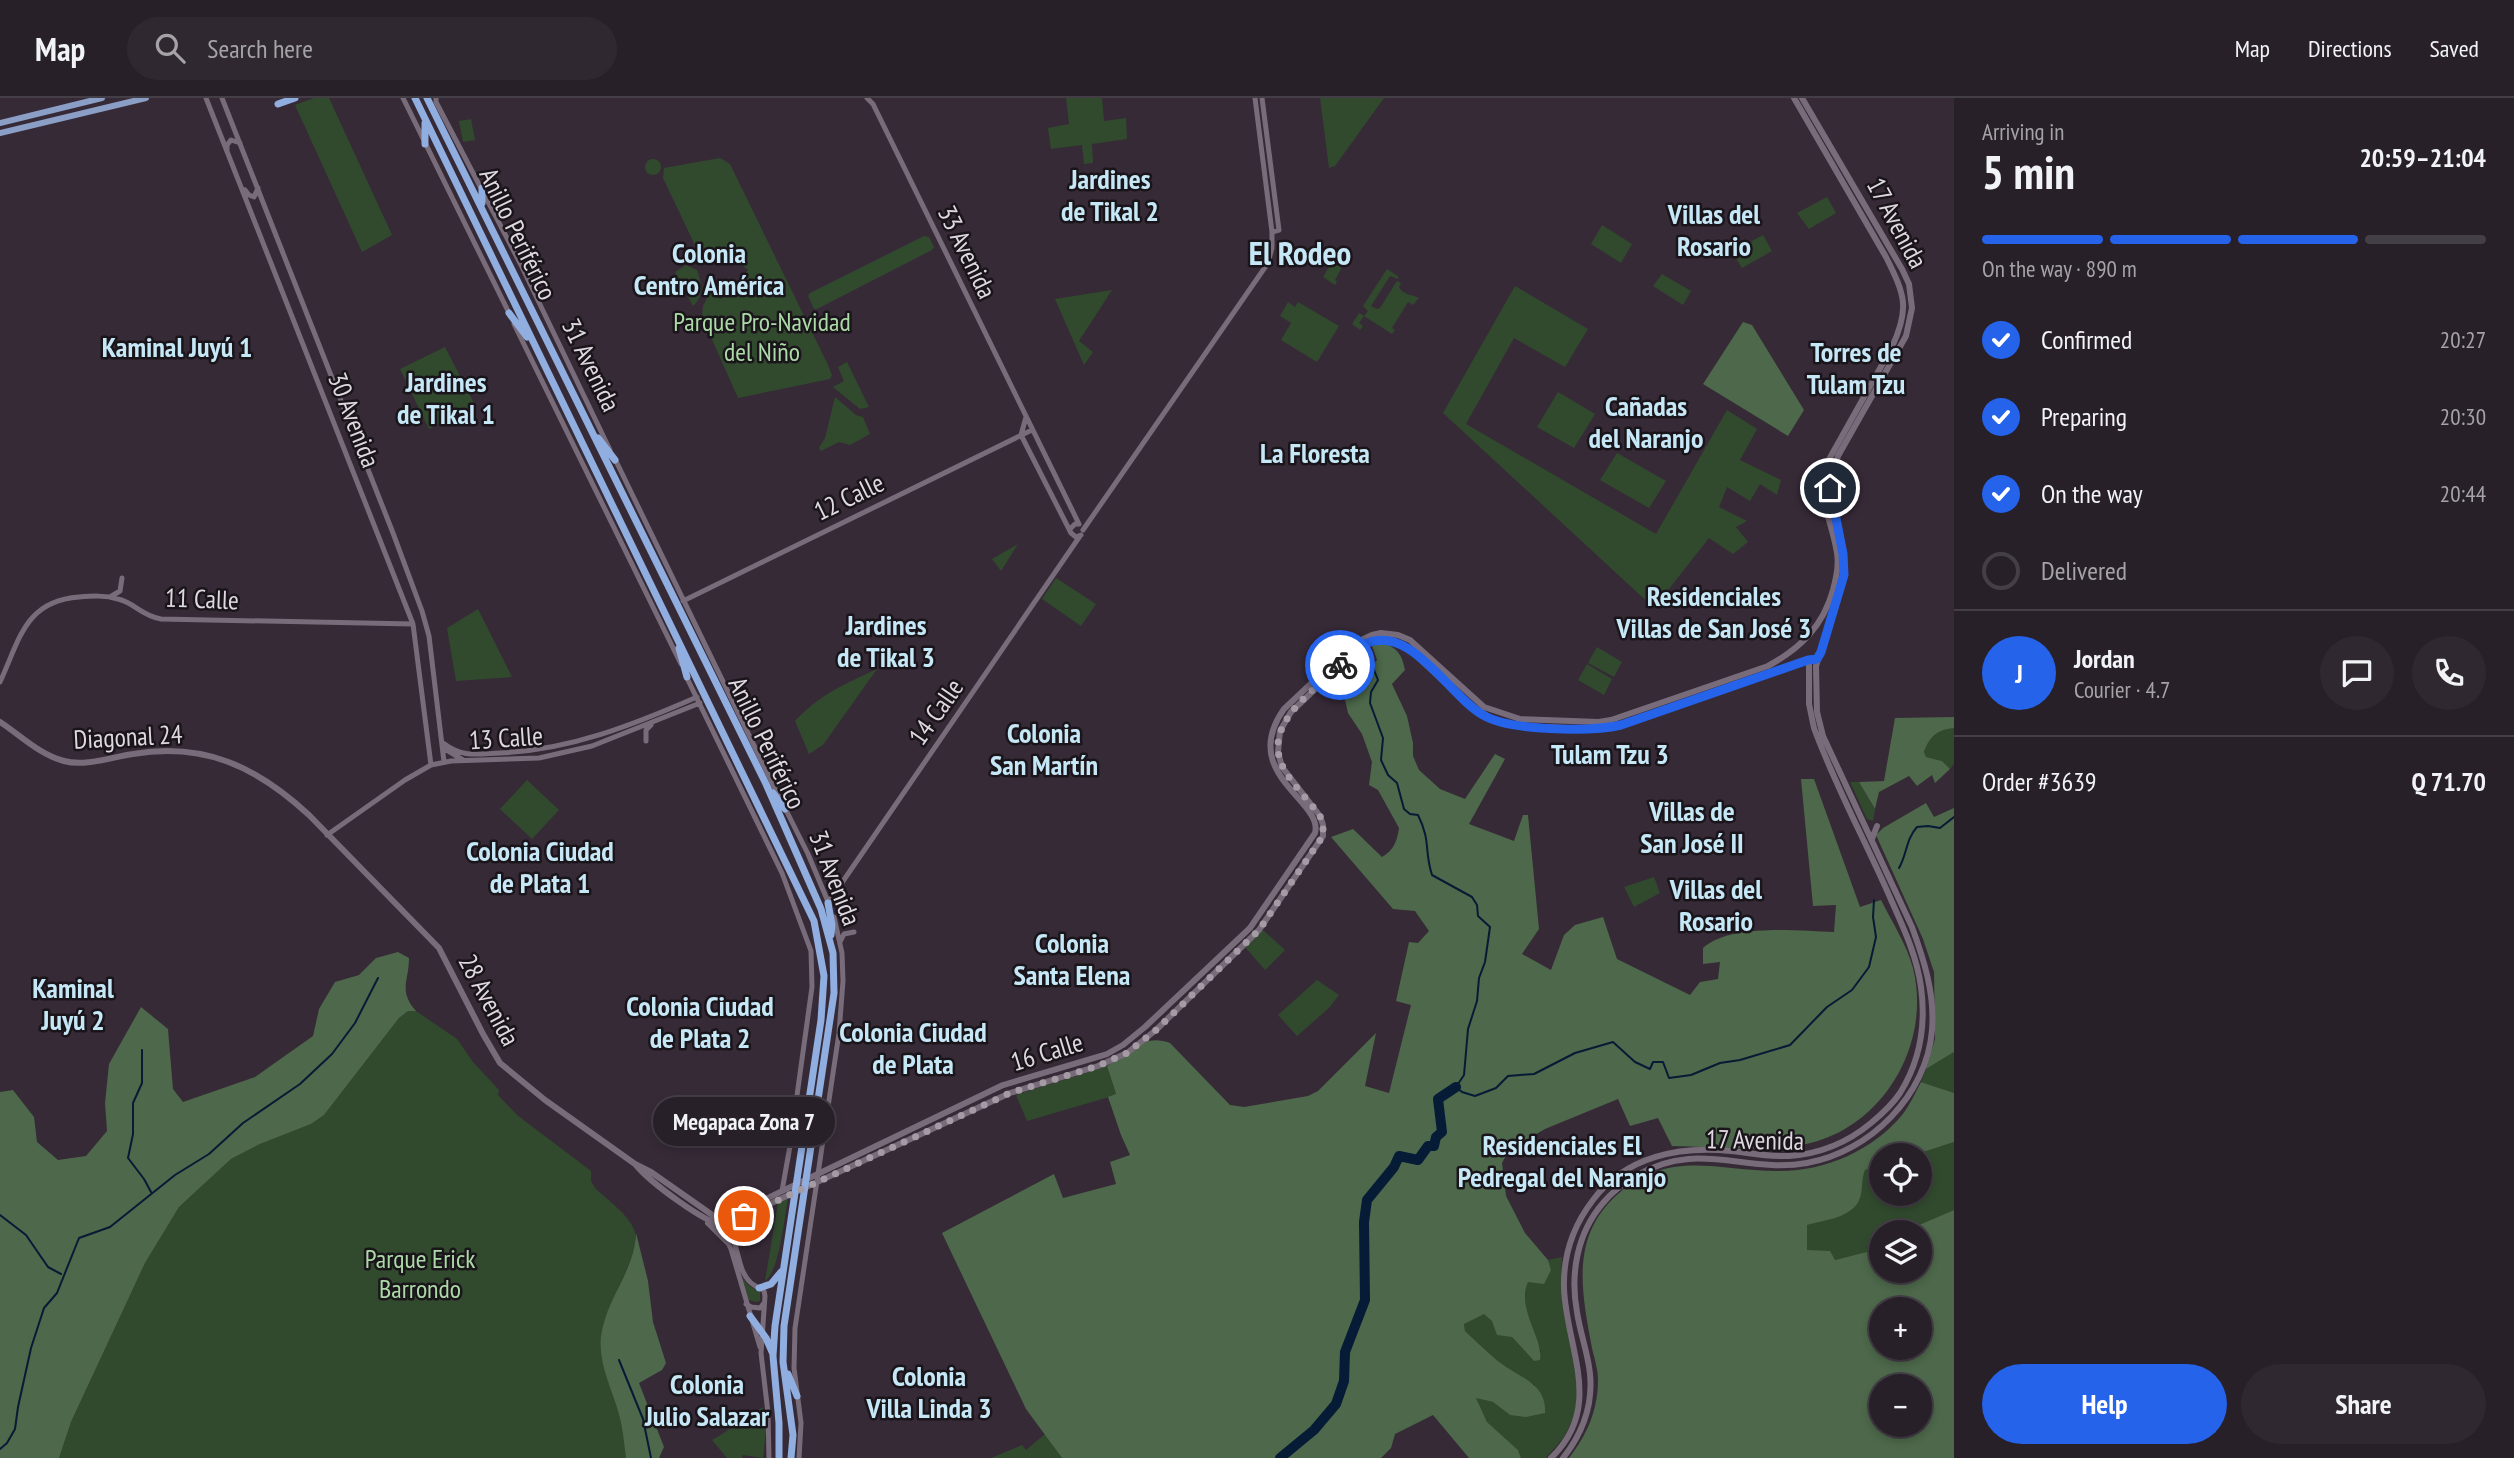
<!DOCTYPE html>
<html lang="en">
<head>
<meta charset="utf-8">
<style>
	:root { --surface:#282029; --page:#302831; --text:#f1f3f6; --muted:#a5a3a8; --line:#443e46; --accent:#2563eb }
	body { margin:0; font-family:"PT Sans Narrow",sans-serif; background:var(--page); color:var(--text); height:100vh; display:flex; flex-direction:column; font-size:26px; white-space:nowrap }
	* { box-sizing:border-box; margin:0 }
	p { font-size:23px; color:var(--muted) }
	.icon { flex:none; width:38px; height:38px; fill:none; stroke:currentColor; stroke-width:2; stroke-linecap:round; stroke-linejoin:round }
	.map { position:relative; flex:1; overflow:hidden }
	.details { display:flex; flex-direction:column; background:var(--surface); width:560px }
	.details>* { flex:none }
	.controls { position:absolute; left:1869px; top:1045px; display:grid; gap:14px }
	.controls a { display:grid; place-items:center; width:63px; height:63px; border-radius:50%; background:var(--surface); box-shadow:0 4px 10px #0003,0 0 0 2px var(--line); font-size:35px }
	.pin { position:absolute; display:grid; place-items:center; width:60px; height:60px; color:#fff; margin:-30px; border:4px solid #fff; border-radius:50%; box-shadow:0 2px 7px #0007 }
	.courier { position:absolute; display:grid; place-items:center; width:70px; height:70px; margin:-35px; border:5px solid #2563eb; border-radius:50%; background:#fff; color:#222; box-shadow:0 2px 9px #0007 }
	.bubble { position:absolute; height:49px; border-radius:24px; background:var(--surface); box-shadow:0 4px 10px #0003,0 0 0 2px var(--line); font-size:23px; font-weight:700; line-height:49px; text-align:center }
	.overview em { font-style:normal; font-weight:700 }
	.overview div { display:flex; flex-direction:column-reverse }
	.overview { display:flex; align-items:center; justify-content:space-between; height:119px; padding:0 28px }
	h1 { font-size:46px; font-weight:700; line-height:52px }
	.bar { display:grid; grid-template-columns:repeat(4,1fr); gap:10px 7px; align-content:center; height:84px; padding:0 28px }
	.bar i { height:9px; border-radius:5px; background:var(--line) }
	.bar .current { background:var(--accent) }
	.bar p { grid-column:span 4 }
	.line { display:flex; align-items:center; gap:18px; padding:0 28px; border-top:2px solid var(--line) }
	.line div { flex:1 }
	.round { display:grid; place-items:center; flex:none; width:74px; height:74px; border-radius:37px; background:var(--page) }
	ol { padding:0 28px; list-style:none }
	li { display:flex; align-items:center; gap:21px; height:77px }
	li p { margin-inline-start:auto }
	li .icon { padding:7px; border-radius:50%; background:var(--accent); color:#fff; stroke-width:4 }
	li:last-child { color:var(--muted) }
	li i { width:38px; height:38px; border:4px solid var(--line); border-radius:50% }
	.cta { display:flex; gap:14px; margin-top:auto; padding:14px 28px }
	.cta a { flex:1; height:80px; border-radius:42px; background:var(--accent); color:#fff; font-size:28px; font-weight:700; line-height:80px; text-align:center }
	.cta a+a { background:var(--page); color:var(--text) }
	header { display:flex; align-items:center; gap:42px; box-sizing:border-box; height:98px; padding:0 35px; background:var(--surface); border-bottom:2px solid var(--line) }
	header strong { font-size:33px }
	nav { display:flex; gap:38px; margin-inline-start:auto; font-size:24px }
	.search { width:490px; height:63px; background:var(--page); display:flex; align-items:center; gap:18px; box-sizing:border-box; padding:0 24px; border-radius:38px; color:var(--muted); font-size:26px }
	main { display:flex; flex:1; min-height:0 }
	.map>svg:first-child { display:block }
</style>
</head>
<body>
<header>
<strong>Map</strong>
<div class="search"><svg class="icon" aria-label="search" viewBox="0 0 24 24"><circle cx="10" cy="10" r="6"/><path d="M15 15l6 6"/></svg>Search here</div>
<nav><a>Map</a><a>Directions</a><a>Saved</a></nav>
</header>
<main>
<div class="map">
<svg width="1954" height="1360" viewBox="0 0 1954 1360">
	<rect width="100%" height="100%" fill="#362a37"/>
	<path fill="#314a2e" d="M314,0h15l63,137 -30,17 -67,-147z
		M1066,0h36l2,23 22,-3 1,21 -35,5 1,19 -9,1 -2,-19 -31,4 -3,-21 21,-4z
		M1320,0h64l-49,68 -6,2z
		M471,21l4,21 -12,2 -4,-21z
		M720,60l10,6 98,201 4,10 -2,4 -92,19 -36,-81 1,-11 7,-14 11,7 27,-29 -28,-24 -19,12 -38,-80 1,-10z
		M645 69a8 8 0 1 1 16 0a8 8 0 1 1-16 0Z
		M1827,99l9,16 -27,16 -12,-16z
		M1602,127l30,19 -11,19 -30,-19z
		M1763,137l9,16 -30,17 -10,-16z
		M924,138l5,1 5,10 -2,3 -115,59h-3l-6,-13 2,-3z
		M1334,160l13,9h-5l-7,13 2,2 -2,3 -12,-8z
		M686,167l11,5c4,13 8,24 -4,36l-18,-34z
		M1387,171l12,8 -1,2 -8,-3 -19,30 6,3 3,-1 17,-27 4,2 -2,4c4,8 15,8 20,11l-6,7 -5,-3 -16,26 3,2 -3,4 -28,-18 -5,7 4,3 -3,4 -8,-6 7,-11 5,3 4,-5 -5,-5z
		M1662,176l29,17 -8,14 -30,-19z
		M1515,188l73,43 -23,38 -51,-29 -48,86 190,110 71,-124 30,19 -17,31 41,20 -4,15 -17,-11 -10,17 -23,-14 -8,20 28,14 -11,6 12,15 -15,12 -24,-16 -55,70 -211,-195z
		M1112,192l-33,51 14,11 -9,13 -29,-66z
		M1288,204l7,5 3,-5 41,24 -22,36 -36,-22 10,-17 -11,-7z
		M445,249l30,58 -46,24 -29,-60z
		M847,264l22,45 -9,2 -27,-22 11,-6 -6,-14z
		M1558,294l37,22 -21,34 -37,-21z
		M835,299l21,18 7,2 7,17 -20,11 -11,-3 -18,9 -2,-3 6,-10z
		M1617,355l49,28 -17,27 -49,-28z
		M1018,446l-17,27 -9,-12z
		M1056,480l40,26 -15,22 -39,-27z
		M478,511l34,68 -56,4 -9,-53z
		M1597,549l25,15 -8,15 -26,-14z
		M1587,566l25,15 -8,16 -26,-15z
		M877,571l-54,76 -14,9 -14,-33c25,-27 50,-37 82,-52z
		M1954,630v36l-4,5 -8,-8 -16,-4 -2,-5c6,-16 13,-22 30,-24z
		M527,682l32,30 -27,29 -32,-30z
		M1850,684h9l16,27 -2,12 -6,-2z
		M1654,779l6,16 -26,14 -10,-20z
		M1263,832l22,20 -20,20 -20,-23z
		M1317,882l22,15 -10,13 -32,28 -19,-21z
		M408,913h8l41,28 16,23 26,28 -1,5 19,20 74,56v10l4,7c12,12 35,27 40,44 7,20 -32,76 -34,106 -1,30 11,49 18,78 4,13 5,28 7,42h-567l12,-36 74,-159 34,-56 52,-48 29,-15 51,-20 13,-9 75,-97z
		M1954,954v41l-33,-11 5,-13z
		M1107,968l9,29 -89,26 -11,-26z
		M1954,1044v68l-35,15 -37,5 -8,20 -40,10 -27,-10v-25l53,-26 1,-20 4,-9 16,-5v29h39v-39h-6z
		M788,1101c-4,19 -8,71 -23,82l13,-78z
		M1562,1159l-1,28 18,99 -4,30 -11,23 -18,21h-25l-3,-8 -31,-28 -12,-25 18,5 17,13 25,-30 -34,-21 -36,-33 -1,-8 20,-10 28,24 22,24 7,-9c-9,-21 -22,-49 -13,-71l23,-11 -3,-10z
		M741,1178l7,9 12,7v9l-4,1 -7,-2z
		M763,1309l3,23 -3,28 -20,-3 -1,3h-15l-15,-18c18,-10 32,-22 51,-33z
		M1045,1336l17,24h-71l31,-13 4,5z"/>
	<path fill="#4d684a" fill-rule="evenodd" d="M1743,224l9,3 52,85 -16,26 -85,-52z
		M1382,544c15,6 20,12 23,28l-13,14 15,32 6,27v13l6,14 21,19 25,10 30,-45 10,5 -36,65 45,17 9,-26h5l11,114 -17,25 29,16 13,-35 11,-10 28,-8 14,42 73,36 10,-13 18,-3 2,-17 -17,2v-16c28,-25 96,-17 131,-16l2,-27 -23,1 -12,-127h13l46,128 21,-7c11,22 26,45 32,68 19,76 -30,160 -107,176 -43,8 -91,3 -134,2l-14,-28 -28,8 -12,-27 -73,30 -36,21 -7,13 4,33 19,37 23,27 3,10 -7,14 -16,-2c-12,27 16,57 12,78l-6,1 -22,-24 -15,-2 -5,-14 -8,-7 -20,10 1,7c11,10 22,21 34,31 19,15 48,21 46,51l-19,4 -16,-2 -17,-13 -17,-4 11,24 31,28 3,8h-52l-36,-43 -38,19 -4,14 -10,10h-319l-36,-49 -84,-176 112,-59 9,24 53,-14 -6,-22 20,-7 -9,-20 -13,-38 8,-3 -9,-28c20,-14 37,-33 63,-23l60,62 14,2 64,-11 10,-5 58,-58 -11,53 24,7 22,-88 -15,-4 13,-59 9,1 11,-12 -14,-20 -22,-2 -62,-72 22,-8 29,28c12,-7 15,-16 17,-29l-21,-38 -9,-5 3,-23 -10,-28 -14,-21 -4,-18 33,-35 -5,-14z
		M1954,619v11c-17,2 -24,8 -30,24l2,5 16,4 8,8 -15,14 -3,-8 -15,11 -8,-10 -30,16 -4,17 -16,-27 25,-1 11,-63z
		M1926,705l8,14 20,-9v244l-28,17 9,-30 -1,-67 -11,-33 -47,-104 7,-7z
		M398,854l11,6c0,24 -11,32 7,53h-8l-9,7 -75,97 -13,9 -51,20 -29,15 -52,48 -34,56 -74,159 -12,36h-59v-366l13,-2 21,27 3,25 21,18 28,-4 21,-25 -2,-28 4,-39 32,-57 27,22 5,60 10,13 72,-25 58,-41 6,-27 16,-27 24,-7 17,-17z
		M1921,984l33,11v49l-40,13h-33v10l-16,5c-4,10 -2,19 -5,28 -7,20 -36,22 -53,27v25l23,1 5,9 39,-10 8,-20 37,-5 35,-15v248h-385c18,-23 29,-48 29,-78 0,-12 -5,-25 -7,-37 -10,-54 -20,-108 27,-149 53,-46 101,-22 162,-23 46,0 93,-21 122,-56 8,-10 13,-22 19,-33zM1881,1134h39v38h-39zM1920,1211v39h-39v-39zM1920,1288v38h-39v-38z
		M636,1135l12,48 5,41 13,41 -4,7 -23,13 25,64 -5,11h-33c-2,-14 -3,-29 -7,-43 -7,-27 -21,-50 -18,-79 5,-37 34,-66 35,-103z"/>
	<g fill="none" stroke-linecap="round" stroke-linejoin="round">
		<path stroke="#061b35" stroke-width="2" d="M1372,567l6,15 -7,12 -1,11 13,35 -2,22 7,15 9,8 7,26 6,5 8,1c13,26 6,35 14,60l40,22 5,8 1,11 12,11 -5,35 -6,16 -2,23 -9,28 -4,46 -8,12 6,5 13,4 21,-8 12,-12 26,-2 41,-21 38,-11 22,20 15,7 3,-7h10l6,16 22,-3 29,-12 20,-3 50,-15 37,-38 25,-17 17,-23 7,-30 -3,-20 1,-17
			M1899,770c8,-14 7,-29 18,-41l11,-1 12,2 14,-11
			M142,952v33l-9,20v31l-5,24 16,21 7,13
			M0,1117l26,20 22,32 13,7
			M619,1262l24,59 8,39
			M0,1351l7,-6 8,-14 3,-22 13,-59 13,-40 13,-15 22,-55 31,-11 65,-52 34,-21 34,-31 57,-39 32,-30 23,-31 23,-45"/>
		<path stroke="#061b35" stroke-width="10" d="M1280,1360l34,-28 22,-26 8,-23 1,-29 20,-52 -1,-78 3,-22 27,-33 5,-11 19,4 10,-14h6l2,-9 6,-5 -4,-33 18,-12"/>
		<path stroke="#796c7a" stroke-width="5" d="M206,0l207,526 18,141
			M222,0l171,435 29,78 7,25 15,126
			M403,0l107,217
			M436,0v4l85,163 89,185
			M867,0l6,6 206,420
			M1262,0l17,132 -7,2
			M227,52v-5l4,-5 9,3
			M245,92l4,5 5,2 4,-9
			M514,226l167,340
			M1026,319l-5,18 50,98 5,4 5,-2
			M615,361l164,338
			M1070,431l5,-5h4
			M1083,432l185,-267 4,-15v-16l-17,-134
			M110,499l10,-6 2,-13
			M683,503l349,-171
			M686,578l96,197 29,78 1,36 -22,159 -8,45
			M0,584c20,-43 25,-81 79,-85 13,-1 26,-2 39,2 17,4 22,16 43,20l252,5
			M646,643v-11l5,-5
			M443,645c20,15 33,11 57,10 70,-3 133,-28 197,-56
			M445,651l18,11
			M785,710l23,46 21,50
			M327,737l78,-55 26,-15 20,-4 88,-3 53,-12 108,-43
			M828,805l252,-367
			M840,844l4,-8 10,-2
			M722,1124c19,19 13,45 28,60 4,4 10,6 14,9l1,5 -4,57 7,60 1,45
			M726,1125l-2,12 7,14 29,98
			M746,1206l5,3 9,1 4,-5
			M799,1360l2,-35 -7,-55 1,-40 44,-295 4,-52 -1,-28 -8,-36"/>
		<path stroke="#796c7a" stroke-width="6" d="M0,624c20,13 40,33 64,39 21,6 48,-4 69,-7 72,-12 124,13 176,61l130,133 44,86 17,29 45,37 90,64 16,8 67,47h6l279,-134 104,-31 16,-9 22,-18 105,-99 65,-95c9,-32 -77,-59 -31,-124l69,-65 19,-9 9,-2 17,2 12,5 74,67 36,12 79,3 12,-2 157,-54c33,-18 55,-40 65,-76 3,-12 6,-24 4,-37 -6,-36 -20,-53 -10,-90l65,-116c18,-39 13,-52 -6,-90l-92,-159
			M1872,741l5,-13
			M636,1067c13,16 69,59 88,60l286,-132 88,-27 29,-13 29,-23 103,-100 64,-94v-11l-3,-9 -38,-49 -4,-15 2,-21 11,-19 60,-57 14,-10 10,-4 21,1 10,4 61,57 28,18 15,4 31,2 58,2 22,-4 187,-65
			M708,1125l19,19
			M732,1136l1,-9 4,-3
			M1551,1360c54,-52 15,-110 13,-170 -1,-34 9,-62 29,-88 33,-44 86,-54 138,-49 19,2 38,6 58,5 30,-2 58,-13 82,-33 11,-9 21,-18 29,-30 20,-32 26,-69 21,-106 -4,-30 -17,-58 -29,-85 -25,-58 -56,-114 -78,-174l-5,-24v-44
			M1563,1360c19,-24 30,-53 27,-84 -2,-21 -10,-41 -13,-62 -7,-38 0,-79 26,-109 9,-11 21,-20 33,-27 61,-37 109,-2 171,-13 63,-11 120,-68 125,-133 3,-36 -8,-70 -20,-103l-89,-191 -6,-24 -1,-46 28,-91 -4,-41 -10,-46 8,-32 68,-120 6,-28 -3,-24 -7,-15 -100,-171"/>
		<path stroke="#8a9ec6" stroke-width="6" d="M0,25l102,-25
			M0,35l146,-35"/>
		<path stroke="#90aee0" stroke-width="7" d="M415,0l399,823 10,55 -3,44 -46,306 -2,30 6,67v35
			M427,0l339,686 55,125 12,44 1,40 -50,333 -1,36 10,73 -2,23
			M278,6l17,-6
			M425,46v-21
			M482,105v-15
			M509,215l18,24
			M598,340l17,22
			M679,550l8,29
			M773,695l12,16
			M828,805l4,22 -1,10
			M759,1190l12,-4 10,-12
			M750,1218l16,22 7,16
			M788,1276l9,22"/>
	</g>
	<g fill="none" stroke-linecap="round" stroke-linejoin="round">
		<path stroke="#a49ba5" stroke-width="7" stroke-dasharray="0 12.6" d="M744,1118l266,-123 88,-27 29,-13 29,-23 103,-100 64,-94v-11l-3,-9c-11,-16 -27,-30 -36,-47 -24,-44 29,-77 56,-104"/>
		<path stroke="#2563eb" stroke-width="9" d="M1340,567c8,-7 15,-16 25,-21 46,-21 83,51 118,71 26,16 108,17 138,10l187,-65 9,-1 4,-7 23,-77 -1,-21 -13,-66"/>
	</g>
	<g text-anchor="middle" stroke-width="5" stroke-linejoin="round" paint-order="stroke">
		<g font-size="26" fill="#dfd8e0" stroke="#1a151a">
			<text transform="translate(1897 125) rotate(62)" y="9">17 Avenida</text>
			<text transform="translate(518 136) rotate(64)" y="9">Anillo Periférico</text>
			<text transform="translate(967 154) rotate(64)" y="9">33 Avenida</text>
			<text transform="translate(591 267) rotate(64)" y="9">31 Avenida</text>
			<text transform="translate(354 322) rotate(69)" y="9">30 Avenida</text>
			<text transform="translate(849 399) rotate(-26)" y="9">12 Calle</text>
			<text transform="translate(202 501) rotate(2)" y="9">11 Calle</text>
			<text transform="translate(936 614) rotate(-55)" y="9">14 Calle</text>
			<text transform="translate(128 639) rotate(-3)" y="9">Diagonal 24</text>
			<text transform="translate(506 640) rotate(-4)" y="9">13 Calle</text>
			<text transform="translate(767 645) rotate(64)" y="9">Anillo Periférico</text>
			<text transform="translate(835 780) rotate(69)" y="9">31 Avenida</text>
			<text transform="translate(489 902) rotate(62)" y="9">28 Avenida</text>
			<text transform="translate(1047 954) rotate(-17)" y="9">16 Calle</text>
			<text transform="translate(1755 1042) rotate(1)" y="9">17 Avenida</text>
		</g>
		<g font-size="26" fill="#abdaa6" stroke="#1a151a">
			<text x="762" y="233">Parque Pro-Navidad<tspan x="762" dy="30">del Niño</tspan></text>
			<text x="420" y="1170">Parque Erick<tspan x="420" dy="30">Barrondo</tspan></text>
		</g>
		<g font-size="28" font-weight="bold" fill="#c6e7f6" stroke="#1a151a">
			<text x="1110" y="91">Jardines<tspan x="1110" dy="32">de Tikal 2</tspan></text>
			<text x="1714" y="126">Villas del<tspan x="1714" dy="32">Rosario</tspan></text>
			<text x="709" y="165">Colonia<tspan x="709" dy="32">Centro América</tspan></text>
			<text x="177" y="259">Kaminal Juyú 1</text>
			<text x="1856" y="264">Torres de<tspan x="1856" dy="32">Tulam Tzu</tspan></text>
			<text x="446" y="294">Jardines<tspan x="446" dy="32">de Tikal 1</tspan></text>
			<text x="1646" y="318">Cañadas<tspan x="1646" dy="32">del Naranjo</tspan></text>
			<text x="1315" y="365">La Floresta</text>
			<text x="1714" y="508">Residenciales<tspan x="1714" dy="32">Villas de San José 3</tspan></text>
			<text x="886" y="537">Jardines<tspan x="886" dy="32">de Tikal 3</tspan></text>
			<text x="1044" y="645">Colonia<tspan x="1044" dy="32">San Martín</tspan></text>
			<text x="1610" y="666">Tulam Tzu 3</text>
			<text x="1692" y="723">Villas de<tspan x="1692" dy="32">San José II</tspan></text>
			<text x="540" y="763">Colonia Ciudad<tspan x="540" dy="32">de Plata 1</tspan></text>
			<text x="1716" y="801">Villas del<tspan x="1716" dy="32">Rosario</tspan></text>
			<text x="1072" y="855">Colonia<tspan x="1072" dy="32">Santa Elena</tspan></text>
			<text x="73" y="900">Kaminal<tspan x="73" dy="32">Juyú 2</tspan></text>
			<text x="700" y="918">Colonia Ciudad<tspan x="700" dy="32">de Plata 2</tspan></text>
			<text x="913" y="944">Colonia Ciudad<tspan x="913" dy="32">de Plata</tspan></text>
			<text x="1562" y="1057">Residenciales El<tspan x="1562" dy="32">Pedregal del Naranjo</tspan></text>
			<text x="929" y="1288">Colonia<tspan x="929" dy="32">Villa Linda 3</tspan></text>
			<text x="707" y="1296">Colonia<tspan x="707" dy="32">Julio Salazar</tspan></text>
		</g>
		<g font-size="33" font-weight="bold" fill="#c6e7f6" stroke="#1a151a">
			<text x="1300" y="167">El Rodeo</text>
		</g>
	</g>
</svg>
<div class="controls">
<a><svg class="icon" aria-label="locate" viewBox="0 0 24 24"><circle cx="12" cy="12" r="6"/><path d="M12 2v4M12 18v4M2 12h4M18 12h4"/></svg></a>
<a><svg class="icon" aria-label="layers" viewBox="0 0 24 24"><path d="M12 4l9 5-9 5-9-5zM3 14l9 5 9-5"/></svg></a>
<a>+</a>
<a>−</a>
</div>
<div class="pin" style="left:744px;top:1118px;background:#ea580c"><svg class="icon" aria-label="bag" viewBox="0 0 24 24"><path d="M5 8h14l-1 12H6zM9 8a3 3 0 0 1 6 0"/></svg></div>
<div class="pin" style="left:1830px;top:390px;background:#1f2937"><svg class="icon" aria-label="home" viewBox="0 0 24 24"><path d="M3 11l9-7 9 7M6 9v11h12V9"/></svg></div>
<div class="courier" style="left:1340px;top:567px"><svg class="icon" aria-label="bike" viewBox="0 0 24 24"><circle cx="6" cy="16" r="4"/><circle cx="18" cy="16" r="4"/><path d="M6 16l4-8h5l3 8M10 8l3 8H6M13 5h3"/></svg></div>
<div class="bubble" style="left:653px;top:999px;width:182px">Megapaca Zona 7</div>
</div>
<section class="details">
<div class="overview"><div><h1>5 min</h1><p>Arriving in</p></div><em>20:59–21:04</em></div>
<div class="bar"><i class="current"></i><i class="current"></i><i class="current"></i><i></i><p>On the way · 890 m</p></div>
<ol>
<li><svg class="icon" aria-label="check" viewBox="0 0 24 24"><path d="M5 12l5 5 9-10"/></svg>Confirmed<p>20:27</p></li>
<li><svg class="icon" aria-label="check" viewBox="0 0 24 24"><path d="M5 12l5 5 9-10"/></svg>Preparing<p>20:30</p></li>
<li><svg class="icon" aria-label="check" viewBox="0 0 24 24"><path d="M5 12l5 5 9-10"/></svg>On the way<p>20:44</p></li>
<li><i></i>Delivered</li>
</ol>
<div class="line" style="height:126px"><b class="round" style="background:var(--accent);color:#fff">J</b><div><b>Jordan</b><p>Courier · 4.7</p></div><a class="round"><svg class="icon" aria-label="chat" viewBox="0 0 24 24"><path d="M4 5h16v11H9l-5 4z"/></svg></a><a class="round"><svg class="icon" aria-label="phone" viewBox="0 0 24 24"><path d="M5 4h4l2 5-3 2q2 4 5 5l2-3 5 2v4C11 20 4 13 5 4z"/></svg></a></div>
<div class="line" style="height:91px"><div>Order #3639</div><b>Q 71.70</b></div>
<div class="cta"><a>Help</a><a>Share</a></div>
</section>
</main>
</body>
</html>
